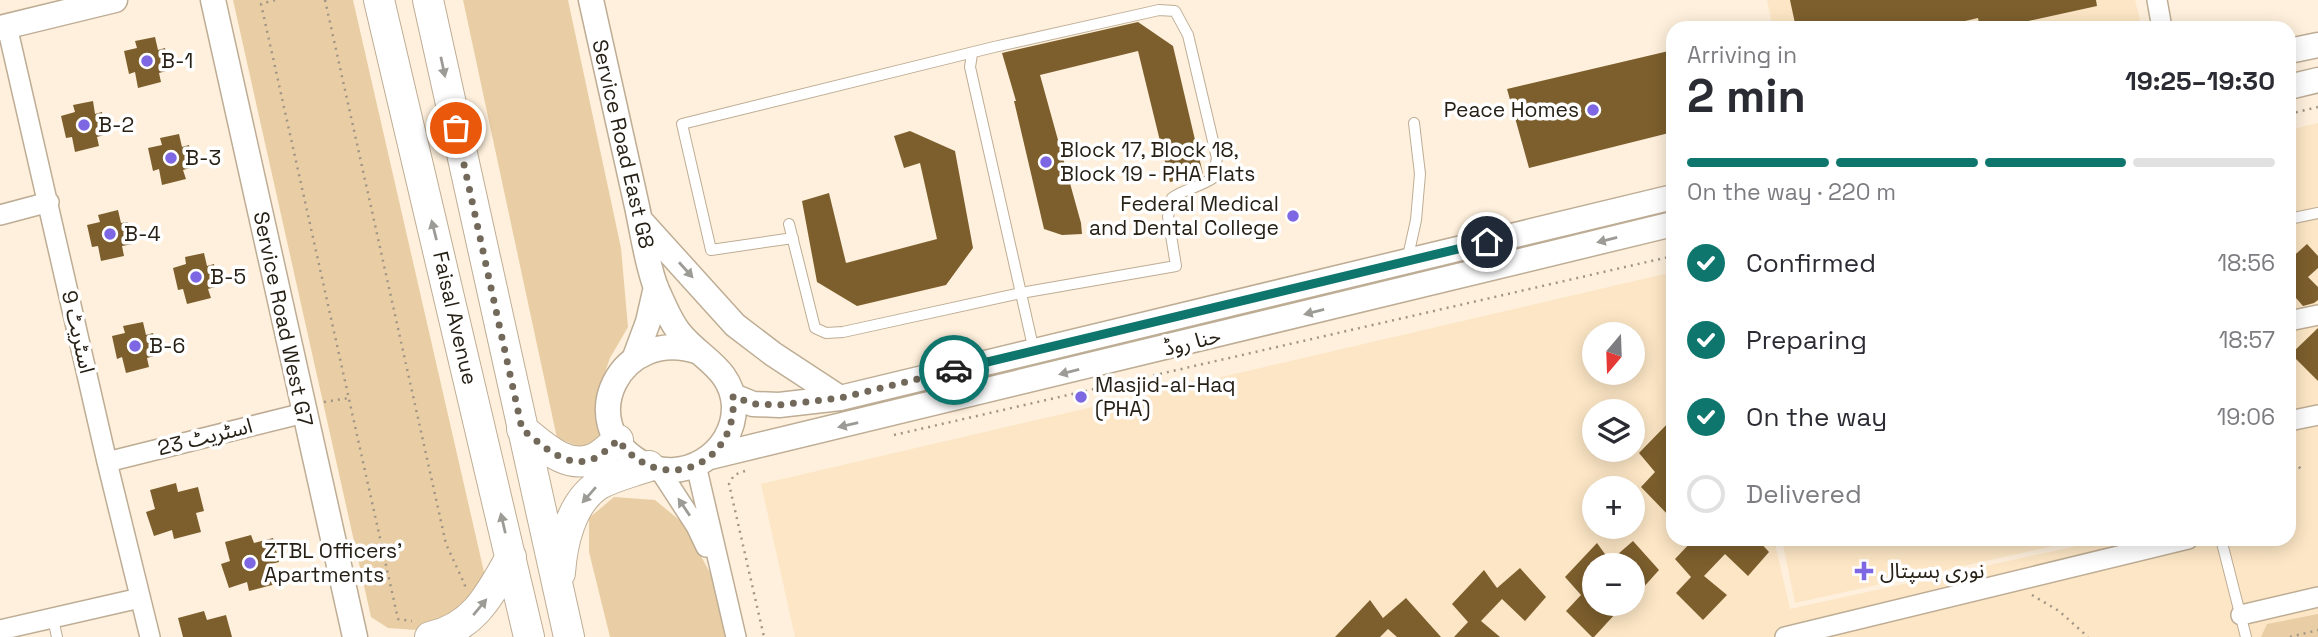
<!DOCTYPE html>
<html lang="en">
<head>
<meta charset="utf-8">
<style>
	:root { --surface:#fff; --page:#f2f2f3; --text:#2b2b33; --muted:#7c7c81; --line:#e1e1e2; --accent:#0f766e }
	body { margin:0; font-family:"Space Grotesk","Noto Sans Arabic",sans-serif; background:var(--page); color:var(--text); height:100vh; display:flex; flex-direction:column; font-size:26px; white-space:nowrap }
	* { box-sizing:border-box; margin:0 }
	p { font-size:23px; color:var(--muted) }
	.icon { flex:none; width:38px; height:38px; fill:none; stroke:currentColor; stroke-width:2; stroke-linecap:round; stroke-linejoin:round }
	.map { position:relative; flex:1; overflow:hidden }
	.side { position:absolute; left:1666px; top:21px; width:630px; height:525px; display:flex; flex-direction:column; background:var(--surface); border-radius:21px; box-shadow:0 4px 18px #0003 }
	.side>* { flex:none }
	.needle { width:46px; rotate:199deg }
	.controls { position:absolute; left:1582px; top:322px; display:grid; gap:14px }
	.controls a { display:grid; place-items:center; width:63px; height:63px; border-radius:50%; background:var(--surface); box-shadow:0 4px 18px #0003; font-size:35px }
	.pin { position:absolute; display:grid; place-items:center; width:60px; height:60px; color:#fff; margin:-30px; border:4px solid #fff; border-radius:50%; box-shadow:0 2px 7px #0007 }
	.courier { position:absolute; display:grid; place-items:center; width:70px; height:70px; margin:-35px; border:5px solid #0f766e; border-radius:50%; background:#fff; color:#222; box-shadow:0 2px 9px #0007 }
	.summary em { font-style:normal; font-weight:600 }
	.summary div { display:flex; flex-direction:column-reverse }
	.summary { display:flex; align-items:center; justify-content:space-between; height:119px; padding:0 21px }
	h1 { font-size:46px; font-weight:600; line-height:52px }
	.bar { display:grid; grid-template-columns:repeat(4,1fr); gap:10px 7px; align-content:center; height:84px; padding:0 21px }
	.bar i { height:9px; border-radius:5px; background:var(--line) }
	.bar .current { background:var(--accent) }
	.bar p { grid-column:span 4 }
	ol { padding:0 21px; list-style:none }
	li { display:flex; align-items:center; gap:21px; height:77px }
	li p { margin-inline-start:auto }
	li .icon { padding:7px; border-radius:50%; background:var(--accent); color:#fff; stroke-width:4 }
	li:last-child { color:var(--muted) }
	li i { width:38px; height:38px; border:4px solid var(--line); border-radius:50% }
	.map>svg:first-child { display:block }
</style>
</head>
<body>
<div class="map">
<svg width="2318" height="637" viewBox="0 0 2318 637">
	<rect width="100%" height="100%" fill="#fef0dc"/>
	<path fill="#fce6c5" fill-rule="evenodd" d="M1767,0h368l7,28h-369z
		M2318,123v514h-1523l-34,-153 912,-212v267h101l16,70 318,-70h181v-409zM1594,334h39v39h-39zM1594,411h39v39h-39zM1594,488h39v39h-39zM1594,565h39v39h-39z
		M1782,539h303l-290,64z"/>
	<path fill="#e9cea5" d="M233,0h120l134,585 -57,46 -42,-3 -17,-11z
		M463,0h105l53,248 7,79 -18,31 -12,35 4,39 -14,18 -31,-12z
		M614,497l41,3 28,23 38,70 10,44h-121l-21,-85v-34z
		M2318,614v23h-57l6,-13z"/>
	<path fill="#7d5f2d" d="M1790,0h306l1,6 -101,22h-16l-2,-10 -43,10h-139z
		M1138,22l35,24 30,128 -33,8 -32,-131 -98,24 41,148 1,11 -20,1 -18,-6 -30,-128h2l-14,-48z
		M155,37l3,13 7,-2 5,22 -11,3 2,9 -23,6 -3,-16 -6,2 -5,-23 13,-3 -2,-7z
		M1673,50v82l-144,36 -22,-79z
		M93,101l2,13 7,-2 5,22 -10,3 2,9 -24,6 -3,-15 -6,1 -5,-22 14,-4 -2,-7z
		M910,131l45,20 18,97 -27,37 -89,21 -40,-24 -15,-81 27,-8 17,70 91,-24 -17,-76 -16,5 -10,-32z
		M179,134l3,13 7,-2 5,22 -11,3 3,9 -24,6 -3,-16 -6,2 -5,-23 14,-3 -2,-7z
		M118,210l3,13 7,-1 5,22 -11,2 2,10 -23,5 -3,-15 -6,1 -5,-22 13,-3 -2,-7z
		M2307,244l11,12v12l-10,9 10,10v13l-4,3 -11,3 -14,-16v-30z
		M204,253l3,13 7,-2 5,22 -11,3 3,9 -24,6 -4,-15 -5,1 -5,-22 13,-4 -1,-7z
		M143,322l3,13 7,-2 5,22 -11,3 2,9 -23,6 -4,-16 -5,2 -5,-23 13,-3 -2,-7z
		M2318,328v53l-27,-27z
		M1673,418v102l-32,-33 14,-15 -16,-19z
		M176,483l2,9 20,-5 6,24 -8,2 5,19 -27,7 -2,-9 -18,6 -8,-24 9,-3 -5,-19z
		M251,535l3,8 19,-5 6,24 -8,2 5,20 -27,7 -2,-9 -18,6 -8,-24 9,-3 -5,-19z
		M1694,539h63l12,13 -21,24 -23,-22 -21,22 23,19 -24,25 -27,-27 15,-16 -16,-18z
		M1633,541l26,29 -26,29v-34h-39v39h12l10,9 -22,24h-2l-26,-26 15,-16 -16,-18 32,-34 13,18z
		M1520,568l26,29 -21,24 -23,-22 -21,22 19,16h-46l14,-15 -16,-18 32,-34 13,18z
		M1406,598l35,39h-44l-9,-8 -8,8h-45l35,-37 13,18z
		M204,611l3,9 19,-5 6,22h-49l-5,-19z"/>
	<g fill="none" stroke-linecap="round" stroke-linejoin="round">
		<g stroke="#bead95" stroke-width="12">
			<path id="service" d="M972,54l-2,13 64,284
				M2289,219l29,-6
				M789,224l26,104 11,5 17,-1 178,-39 155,-27 -8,-49 4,-19c12,-9 28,-11 41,-20l4,-20 -29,-123 -13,-24 -16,-1 -165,37 -312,77 29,126 82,-12
				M1407,261l9,-41 4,-46 -6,-51
				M2221,539l25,98
				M53,619l4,18"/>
		</g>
		<g stroke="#bead95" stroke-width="22">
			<path id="minor" d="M2157,0l5,28
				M7,26l100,436 43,175
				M0,215l49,-13
				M2289,321l29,-6
				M2289,421l29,-6
				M107,462l197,-49
				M696,465l40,172
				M659,469l37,57 10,21
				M2241,615l77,-18
				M0,630l140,-32
				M1785,637l403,-98"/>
		</g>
		<g stroke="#bead95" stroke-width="27">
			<path id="tertiary" d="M213,0l142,637
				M591,0c15,67 30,135 45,202 6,26 11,65 21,88 6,13 13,31 22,42 20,26 53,36 55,74 1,48 -53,80 -94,56 -67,-39 -20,-137 59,-110
				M0,28l115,-28
				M2289,51l29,-6
				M2289,87l29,-7
				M640,220l95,105 38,29 67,44
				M635,357l13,-35 8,-35
				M733,396l20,8 26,1 61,-7 833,-201
				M710,457l963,-233"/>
		</g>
		<g stroke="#bead95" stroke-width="32">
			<path id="primary" d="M379,0l150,637
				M428,0l141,637
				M522,429c20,16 45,42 73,29 8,-4 16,-12 23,-18
				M560,573c2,-30 11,-70 38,-88 15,-9 35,-13 51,-19
				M430,637c45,-10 60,-43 81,-80"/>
		</g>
		<path stroke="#a09586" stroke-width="2.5" stroke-dasharray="2 5" stroke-linecap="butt" d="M275,0l-14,4 137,615 14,2
			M325,0l121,544 19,41 -1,3
			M2289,114l29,-7
			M324,402l25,-4
			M894,435l779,-179
			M2289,457l13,13
			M745,471l-11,4 -5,9 35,153
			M2032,595l27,16 29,26
			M2290,637l28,-7"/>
		<use href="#service" stroke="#fff" stroke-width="10"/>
		<use href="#minor" stroke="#fff" stroke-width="19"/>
		<use href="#tertiary" stroke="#fff" stroke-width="24"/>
		<use href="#primary" stroke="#fff" stroke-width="30"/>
	</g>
	<defs><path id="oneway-solid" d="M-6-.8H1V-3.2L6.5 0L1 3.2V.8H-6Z" transform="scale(1.75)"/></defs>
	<g fill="#9d9b96">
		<use href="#oneway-solid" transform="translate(443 67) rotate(78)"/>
		<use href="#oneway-solid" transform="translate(434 230) rotate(-104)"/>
		<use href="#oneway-solid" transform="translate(1607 240) rotate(166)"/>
		<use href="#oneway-solid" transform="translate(686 270) rotate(48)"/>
		<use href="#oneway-solid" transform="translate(1314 312) rotate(166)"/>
		<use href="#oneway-solid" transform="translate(1069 372) rotate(166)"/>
		<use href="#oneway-solid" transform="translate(848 425) rotate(167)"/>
		<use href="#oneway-solid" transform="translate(589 495) rotate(131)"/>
		<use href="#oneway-solid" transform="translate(684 507) rotate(-124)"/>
		<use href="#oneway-solid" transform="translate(503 523) rotate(-103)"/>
		<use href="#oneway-solid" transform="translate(480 607) rotate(-50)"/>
	</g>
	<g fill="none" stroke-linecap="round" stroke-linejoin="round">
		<path stroke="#72695b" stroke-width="7" stroke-dasharray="0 12.6" d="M456,128l66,301c20,16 45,42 73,29 8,-4 16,-12 23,-18 42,58 121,26 115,-44l20,8 26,1 61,-7 114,-28"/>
		<path stroke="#0f766e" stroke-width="9" d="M954,370l533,-128"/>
	</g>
	<g fill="#7e67e3" stroke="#fff" stroke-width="2.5">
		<circle cx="147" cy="61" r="7"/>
		<circle cx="1593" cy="110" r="7"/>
		<circle cx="84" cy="125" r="7"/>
		<circle cx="171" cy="158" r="7"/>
		<circle cx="1046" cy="162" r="7"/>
		<circle cx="1293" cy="216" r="7"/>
		<circle cx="110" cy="234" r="7"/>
		<circle cx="196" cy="277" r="7"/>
		<circle cx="135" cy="346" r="7"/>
		<circle cx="1081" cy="397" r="7"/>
		<circle cx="250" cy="563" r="7"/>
		<path d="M1860.5 560.5h7v7h7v7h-7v7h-7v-7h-7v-7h7z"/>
	</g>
	<g text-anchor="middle" stroke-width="7" stroke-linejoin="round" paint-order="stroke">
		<g font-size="21" fill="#262016" stroke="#fff" text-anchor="start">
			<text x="161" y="68">B-1</text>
			<text x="1579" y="117" text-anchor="end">Peace Homes</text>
			<text x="98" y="132">B-2</text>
			<text x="1060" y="157">Block 17, Block 18,<tspan x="1060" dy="24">Block 19 - PHA Flats</tspan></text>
			<text x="185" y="165">B-3</text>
			<text x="1279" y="211" text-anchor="end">Federal Medical<tspan x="1279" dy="24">and Dental College</tspan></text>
			<text x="124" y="241">B-4</text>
			<text x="210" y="284">B-5</text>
			<text x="149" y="353">B-6</text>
			<text x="1095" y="392">Masjid-al-Haq<tspan x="1095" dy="24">(PHA)</tspan></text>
			<text x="264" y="558">ZTBL Officers'<tspan x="264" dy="24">Apartments</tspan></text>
			<text x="1880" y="578">نوری ہسپتال</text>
		</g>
		<g font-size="21" fill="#262016" stroke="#fff">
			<text transform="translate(623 144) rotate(77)" y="7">Service Road East G8</text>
			<text transform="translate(455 318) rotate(77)" y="7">Faisal Avenue</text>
			<text transform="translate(283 319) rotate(78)" y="7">Service Road West G7</text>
			<text transform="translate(78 332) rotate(77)" y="7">اسٹریٹ 9</text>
			<text transform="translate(1192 342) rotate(-14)" y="7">حنا روڈ</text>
			<text transform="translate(205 437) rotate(-14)" y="7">اسٹریٹ 23</text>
		</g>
	</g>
</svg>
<div class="controls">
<a><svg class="needle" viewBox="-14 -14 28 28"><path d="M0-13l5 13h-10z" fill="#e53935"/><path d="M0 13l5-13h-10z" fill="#7c7c81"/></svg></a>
<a><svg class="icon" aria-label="layers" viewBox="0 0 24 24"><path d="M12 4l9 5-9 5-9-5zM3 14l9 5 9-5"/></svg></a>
<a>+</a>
<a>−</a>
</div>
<div class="pin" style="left:456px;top:128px;background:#ea580c"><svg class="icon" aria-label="bag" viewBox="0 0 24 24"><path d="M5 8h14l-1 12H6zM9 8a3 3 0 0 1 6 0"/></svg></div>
<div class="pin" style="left:1487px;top:242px;background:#1f2937"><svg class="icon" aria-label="home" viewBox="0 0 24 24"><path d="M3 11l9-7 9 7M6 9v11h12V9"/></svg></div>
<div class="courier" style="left:954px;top:370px"><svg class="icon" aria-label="car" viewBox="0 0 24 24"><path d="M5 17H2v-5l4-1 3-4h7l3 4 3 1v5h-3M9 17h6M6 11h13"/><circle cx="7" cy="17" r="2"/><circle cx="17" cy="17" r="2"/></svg></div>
<section class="side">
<div class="summary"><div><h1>2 min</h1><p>Arriving in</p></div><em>19:25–19:30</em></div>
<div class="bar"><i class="current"></i><i class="current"></i><i class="current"></i><i></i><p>On the way · 220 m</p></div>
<ol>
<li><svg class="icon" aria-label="check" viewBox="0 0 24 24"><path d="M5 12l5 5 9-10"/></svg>Confirmed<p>18:56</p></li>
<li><svg class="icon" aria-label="check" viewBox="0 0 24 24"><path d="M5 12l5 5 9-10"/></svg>Preparing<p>18:57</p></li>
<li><svg class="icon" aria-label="check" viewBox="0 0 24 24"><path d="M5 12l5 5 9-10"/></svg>On the way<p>19:06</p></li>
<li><i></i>Delivered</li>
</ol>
</section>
</div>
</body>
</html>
